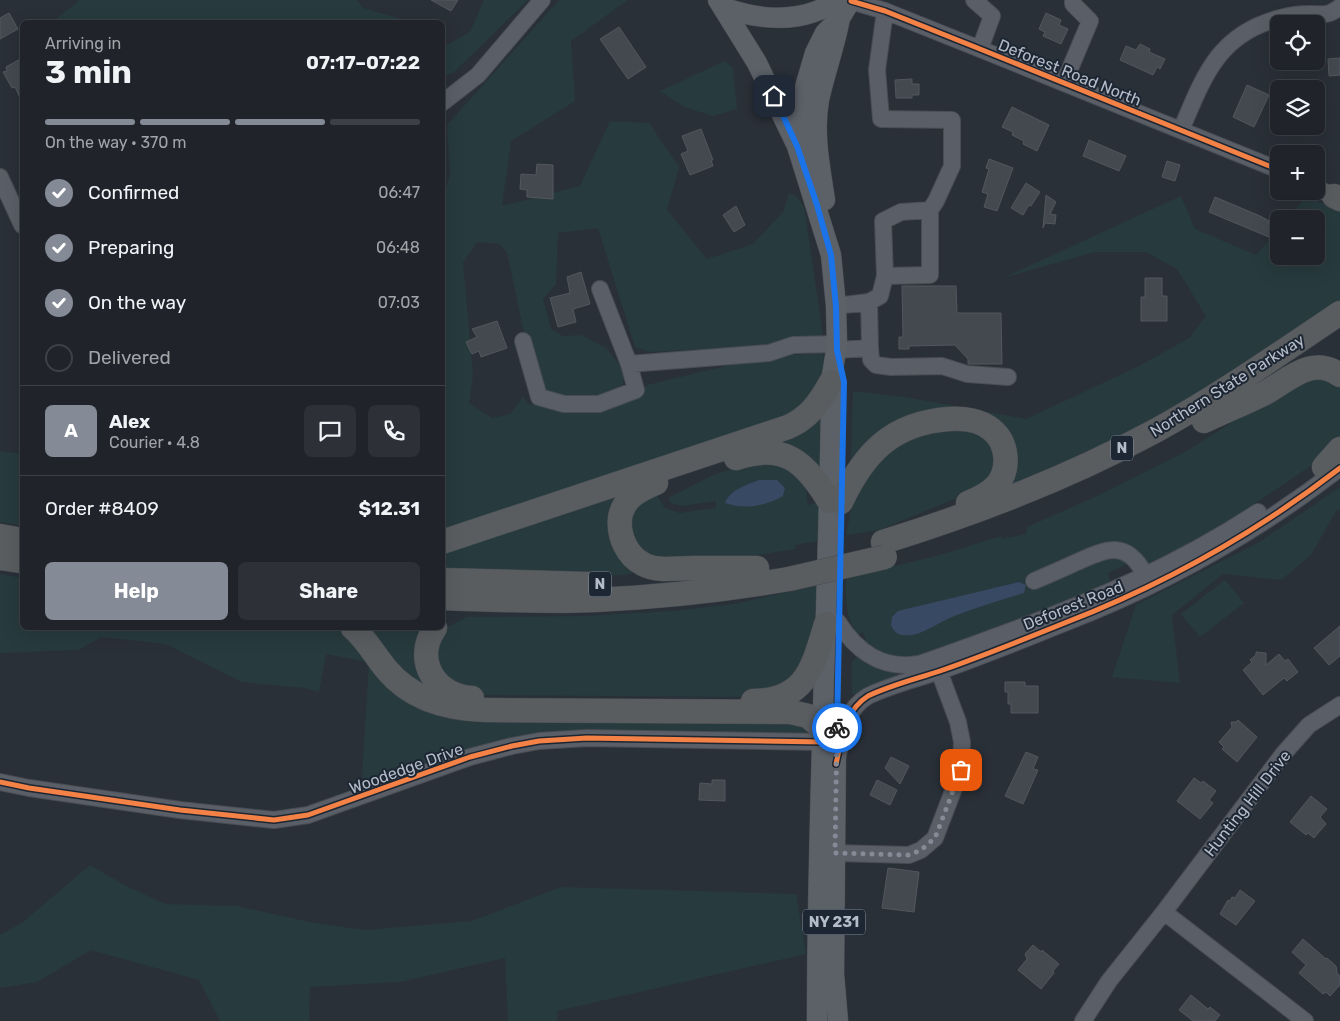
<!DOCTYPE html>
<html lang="en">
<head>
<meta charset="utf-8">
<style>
	:root { --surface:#20242a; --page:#2d3036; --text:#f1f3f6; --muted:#a2a4a8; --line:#3d4147; --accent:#848b96 }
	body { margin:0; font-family:Rubik,sans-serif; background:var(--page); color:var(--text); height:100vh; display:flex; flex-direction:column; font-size:19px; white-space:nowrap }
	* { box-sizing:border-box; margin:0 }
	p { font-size:16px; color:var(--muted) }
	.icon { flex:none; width:28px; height:28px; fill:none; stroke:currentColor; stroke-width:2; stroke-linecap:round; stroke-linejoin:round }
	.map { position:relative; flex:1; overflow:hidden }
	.sheet { position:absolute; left:20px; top:20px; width:425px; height:610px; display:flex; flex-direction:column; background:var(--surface); border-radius:8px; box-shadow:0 5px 20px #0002,0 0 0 1px var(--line) }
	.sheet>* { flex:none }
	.controls { position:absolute; left:1270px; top:15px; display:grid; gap:10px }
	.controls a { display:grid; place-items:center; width:55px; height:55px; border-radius:8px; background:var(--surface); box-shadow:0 5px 20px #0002,0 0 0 1px var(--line); font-size:25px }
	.pin { position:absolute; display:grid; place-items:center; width:42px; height:42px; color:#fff; margin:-21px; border-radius:10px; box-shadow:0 2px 8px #0006 }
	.courier { position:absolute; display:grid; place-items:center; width:50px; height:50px; margin:-25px; border:4px solid #1a73e8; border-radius:50%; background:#fff; color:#222; box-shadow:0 1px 6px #0007 }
	.summary em { font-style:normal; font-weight:700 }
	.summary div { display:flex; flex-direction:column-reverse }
	.summary { display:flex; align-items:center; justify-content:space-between; height:85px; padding:0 25px }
	h1 { font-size:32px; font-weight:700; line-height:38px }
	.bar { display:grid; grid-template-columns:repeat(4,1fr); gap:8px 5px; align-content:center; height:60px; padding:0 25px }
	.bar i { height:6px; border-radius:4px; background:var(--line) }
	.bar .selected { background:var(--accent) }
	.bar p { grid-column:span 4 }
	.line { display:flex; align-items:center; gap:12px; padding:0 25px; border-top:1px solid var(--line) }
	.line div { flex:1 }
	.round { display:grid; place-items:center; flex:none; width:52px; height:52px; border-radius:8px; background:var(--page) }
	ol { padding:0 25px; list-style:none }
	li { display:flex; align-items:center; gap:15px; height:55px }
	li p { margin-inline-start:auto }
	li .icon { padding:5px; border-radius:50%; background:var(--accent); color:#fff; stroke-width:4 }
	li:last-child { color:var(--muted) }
	li i { width:28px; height:28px; border:2px solid var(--line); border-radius:50% }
	.primary-button { display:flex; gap:10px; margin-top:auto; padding:10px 25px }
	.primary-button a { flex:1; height:58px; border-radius:8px; background:var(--accent); color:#fff; font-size:20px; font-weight:700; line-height:58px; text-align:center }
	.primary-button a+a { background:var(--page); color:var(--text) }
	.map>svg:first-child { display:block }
</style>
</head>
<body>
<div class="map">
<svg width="1340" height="1021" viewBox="0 0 1340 1021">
	<rect width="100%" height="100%" fill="#2a3038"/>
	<path fill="#273a3e" d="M80,0h277l6,8 38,11 1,3h-344l-2,-3z
		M484,0h44l-75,73 -5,2 -5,-2v-26l27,-15z
		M559,0h69l-57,41 4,60 -64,40 -9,65 78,-20 30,-65 39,2 30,44 -12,43 40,49 46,-15 30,-32 6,-19 8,4 7,10 19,128 -58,11 -116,6 -14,-5 -37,-119 -40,5 -2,51 -13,15 8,30 12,7 18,-1 25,13 18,22 -1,14 -25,12 -38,1 -20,-7 -16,-57 -17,-81 -8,-8 -22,-2 -14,20 10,113 -4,28 23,15 18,-4 13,-17 5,7 66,4 39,-11 14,-12 91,-22 53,-8 32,-2 2,16 -25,47 -357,122 -1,-109h2l-2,-55v-170l8,-31 -3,-48z
		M725,61l8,7 4,41 -24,7 -29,-9 -24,-16z
		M1181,196l14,33 61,26 23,-26v27h37v-37h-29l19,-22 34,13v96l-150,100 -184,88 8,-38 -50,-41 -109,45h-4l2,-69 52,6 121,22 113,-53 50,-28 17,-22 -29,-47 -31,-17h-51l-92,26z
		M1313,376l13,2 14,7v61l-127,86 -64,34c-11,-6 -15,-15 -29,-19 -17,-6 -70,22 -88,30l-2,4 6,5 72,-31 12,-1 8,5 -3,6 -17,8 2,8 -10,7 -186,70c-23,0 -34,-1 -51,-17l3,-3 -4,-6 -4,3c-13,-17 -12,-36 -12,-57l94,-23 61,-19 1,3 24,-5 1,-7 70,-31 90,-45 103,-66 11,-6z
		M818,419l4,1 2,50 -53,-28z
		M966,429l21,6 14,34 -27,19 -17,10 -78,32 -33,5 9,-45 17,-25 27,-21 30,-12z
		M0,451l22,3v72l-22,-4z
		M756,461h23l26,21 3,23 12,-3 2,38 -27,5 1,4 -85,13 -37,4 -41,-19 -6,-22 7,-19 21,-13 10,15 14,5 37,-5v-7l-35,5 -10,-3 -3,-5 43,-22z
		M1340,487v22l-4,2 -25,44 -30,25 -58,-6 -51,41 8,68 -68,-6 24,-72 125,-64z
		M624,492l10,76 -3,6 -39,3 -149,-5v-20z
		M0,574l22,4v50h317l19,14 41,51 401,28 6,6 1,7h-220l-224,58 2,-10 -3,-6 7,-114 -43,-8 -7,38 -14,-4 -63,-6 -76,-38 -65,-7 -23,13 -78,3z
		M1225,580l19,23 -44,34 -19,-23z
		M820,585l-5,25 -2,43 -20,33 -43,11 -284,-2 -20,-10 -11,-37 10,-20 22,-11 116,-1 90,-5 61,-7z
		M362,628h68l2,58 -6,10z
		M856,657c17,10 32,16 52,18l-31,10 -25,10v-33z
		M90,865l36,21 40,18 71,2 77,17 52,7 106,-9 89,-34 235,7 10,60 -249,57v10h-49l-3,-63 -105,24 -90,5 -1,34h-89l-21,-41 -108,-30 -54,32 -37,6v-53l23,-13z"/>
	<path fill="#384963" d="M759,480h18l8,8 -2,8c-17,10 -39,14 -58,7 5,-13 21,-18 34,-23z
		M1019,582l7,3 -2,8c-23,7 -45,14 -67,22 -18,6 -36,23 -55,20 -6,-1 -9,-5 -11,-10l1,-8 6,-6z"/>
	<path fill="#444950" stroke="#52575f" d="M431,0h27l-7,11z
		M9,13l9,16 -18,10v-21z
		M1046,13l15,7 -2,5 9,4 -7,15 -18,-8 2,-4 -6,-3z
		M619,27l27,40 -18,12 -28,-40z
		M1140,44l10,5 -1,3 16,7 -5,10 -3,-2 -4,8 -33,-15 6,-14 10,4z
		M22,58v44l-7,-15 -3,1 -9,-16 4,-1 -1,-4z
		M1340,58v17l-11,1 -1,-17z
		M912,79v5h7v11h-7v3h-16l-1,-18z
		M1247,85l22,10 -15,32 -21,-10z
		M1012,107l37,18 -12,26 -14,-7 1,-3 -12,-6 1,-3 -11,-5z
		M701,129l12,31h-2l2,6 -23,9 -9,-21 7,-3 -6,-15z
		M1089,140l37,16 -7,15 -36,-15z
		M989,159l24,9 -16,43 -13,-4 4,-13 -6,-2 7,-23 -3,-1z
		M1167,161l13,4 -5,16 -13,-4z
		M537,164l16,1v34l-26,-2v-7l-7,-1 1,-15 15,1z
		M1026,183l14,9 -9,14 -2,-1 -6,10 -12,-7z
		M1046,195l10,7 -6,12 6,1 -1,9 -10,-1 -2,5z
		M1215,197l45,19 9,5 -1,2 11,4v6l-3,7 -67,-28z
		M736,206l9,19 -11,7 -11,-17z
		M581,272l9,32 -17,5 3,13 -18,5 -8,-29 20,-5 -3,-16z
		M1145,278h17v18h5v25h-26v-24h4z
		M902,286h54l1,27h44l1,51h-34v-5l-13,-14 -46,1v3h-10v-12h4z
		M497,321l10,27 -26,9 -2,-6 -7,3 -6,-12 11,-5 -5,-8z
		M1340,626v30l-11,9 -15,-17z
		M1256,652l10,1v12l13,-11 6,7 3,-2 10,13 -11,9 -3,-3 -21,17 -20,-25 9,-8 -2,-2 6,-5z
		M1005,682h20v4h13v27h-27v-9h-3v-12h-3z
		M1238,720l19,17 -20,25 -15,-13 2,-2 -5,-5 13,-15 -1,-5h5z
		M1026,752l12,5 -5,12 5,1 -15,34 -18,-8z
		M891,757l18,9 -9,18 -15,-16z
		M1194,778l7,5 2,-2 13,10 -7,9 4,3 -13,16 -23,-18z
		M712,780h13v21l-26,-1 1,-17 12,1z
		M877,780l20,10 -7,15 -20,-10z
		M1311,796l16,13 -7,8 6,7 -12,14 -6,-5 -2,2 -16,-13z
		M888,868l31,4 -5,40 -32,-4z
		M1240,890l15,11 -19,24 -16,-11 8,-14 2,1 2,-4 3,1z
		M1303,939l23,20 1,-1 9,8 1,7 3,3v9l-10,11 -4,-4 -3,2 -24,-21 7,-8 -14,-13z
		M1033,945l8,7 1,-2 17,14 -6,7 1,2 -13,16 -23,-19 9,-11 -2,-5z
		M1191,995l17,14 2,-2 10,8 -5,6h-22l-14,-11z"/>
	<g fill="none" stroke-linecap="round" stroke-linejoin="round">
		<g stroke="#484c53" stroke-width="18">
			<path id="minor" d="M974,0l18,16 -12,33
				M851,1l34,10 95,38 299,121
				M1064,83l26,-62 -17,-17v-4
				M442,103l36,-28 64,-75
				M1181,130c23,-54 37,-96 99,-112 10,-3 21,-4 31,-4 6,0 14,1 19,-1 3,-1 7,-4 10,-6
				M0,177l22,48
				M1316,188l18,8
				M885,276l45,-1v-65
				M600,289l29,75 140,-11 24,-8 44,-1
				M836,306l33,-4 11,-6 5,-20 -2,-55 18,-9 29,-2 6,-9 16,-35v-46l-71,-1 -4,-49 8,-59
				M523,341l16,56 25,7h35l37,-14 -7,-26
				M870,348l1,12 5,5 15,2 51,-1 25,8 41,3
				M837,350l33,-2 -1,-46
				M1034,581c14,-6 28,-12 43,-19 30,-13 50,-23 68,13
				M838,622c19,30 44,48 81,42 30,-10 59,-21 89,-32 87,-32 173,-69 250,-120
				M838,755c5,-23 8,-46 30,-59 23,-11 48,-17 72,-25 43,-15 85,-32 127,-49 98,-38 190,-90 273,-154
				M0,782l29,6 151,22 94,10 34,-5 162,-58 42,-11 27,-5 48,-3 236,4
				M835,853l74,2 12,-5 14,-12 26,-68 1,-28 -4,-20 -19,-51
				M1164,912l141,109
				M1083,1021l26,-40 55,-69 120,-159 25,-28 31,-20"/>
		</g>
		<g stroke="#484c55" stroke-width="21">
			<path id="major" d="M718,0l39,63 40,83 34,109 5,51 1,38 -6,38v22c-3,205 -14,411 -14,617
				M723,7c28,11 63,15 91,5 13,-5 23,-11 37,-11
				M797,146l8,-59 10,-34 10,-20 15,-15 11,-18
				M825,200c-5,-33 -12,-67 -6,-100 6,-28 16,-54 21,-82
				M836,742l-2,232 4,47"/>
		</g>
		<g stroke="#474c53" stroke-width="25">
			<path id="highway" d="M1334,196l6,3
				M1204,421c21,-10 41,-18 61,-28 24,-13 46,-38 75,-18
				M736,458c49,-16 69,4 93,43
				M1324,467l16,-18
				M656,483c-17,7 -33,15 -36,35 -2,18 7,38 23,46 14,8 33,4 49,4 22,0 43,0 65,0
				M841,502c23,-49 51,-79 108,-83 14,-1 32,1 43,11 16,13 18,39 5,55 -7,8 -19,14 -29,18
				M0,536l22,4
				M442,542l346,-115c21,-9 32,-25 43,-45
				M883,542c94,-29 185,-64 272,-111 64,-35 124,-77 185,-118
				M0,558l22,3
				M442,580l146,4
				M442,598c51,2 102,4 153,2 65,-3 130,-10 194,-21
				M353,628c14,12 22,28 34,42 25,30 61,39 98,40l306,2 17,4 15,13
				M435,628c-22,32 0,68 37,70
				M753,701c53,0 60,-34 73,-77"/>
		</g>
		<use href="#minor" stroke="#5a5e66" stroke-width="16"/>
		<use href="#major" stroke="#5c6168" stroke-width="20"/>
		<use href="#highway" stroke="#5a5d60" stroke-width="24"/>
		<g stroke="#474c53" stroke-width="25" stroke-linecap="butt">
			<path id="highway-bridge" d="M789,579l96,-22"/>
		</g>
		<use href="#highway-bridge" stroke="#5a5d60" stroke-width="24"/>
		<g stroke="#1d2633" stroke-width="8">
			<path id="cycleway" d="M851,1l34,10 95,38 299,121
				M836,764c6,-25 8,-53 32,-68 23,-11 48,-17 72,-25 43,-15 85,-32 127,-49 98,-38 190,-90 273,-154
				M0,782l29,6 151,22 94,10 34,-5 162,-58 42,-11 27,-5 48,-3 236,4"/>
		</g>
		<use href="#cycleway" stroke="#f48246" stroke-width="5"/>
	</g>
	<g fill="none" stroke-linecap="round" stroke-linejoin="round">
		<path stroke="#848b96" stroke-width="5" stroke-dasharray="0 9" d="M837,728l-2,125 75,2 11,-5 14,-12 26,-68"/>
		<path stroke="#1a73e8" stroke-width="6" d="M774,96l23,50 20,59 14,50 5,51 1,44 7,32 -7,346"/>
	</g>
	<g text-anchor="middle" stroke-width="4" stroke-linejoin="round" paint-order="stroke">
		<g fill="#1d2633" stroke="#878f9c" stroke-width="1">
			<rect x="1111" y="435.5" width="22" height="25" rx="4"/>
			<rect x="589" y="571.5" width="22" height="25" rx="4"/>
			<rect x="803" y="909.5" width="62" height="25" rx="4"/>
		</g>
		<g font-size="15" font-weight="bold" fill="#b4bcc9">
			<text x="1122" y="453">N</text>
			<text x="600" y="589">N</text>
			<text x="834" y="927">NY 231</text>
		</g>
		<g font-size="16" fill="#b4bcc9" stroke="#1d2633">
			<text transform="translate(1070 72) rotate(22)" y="6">Deforest Road North</text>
			<text transform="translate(1227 385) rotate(-32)" y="6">Northern State Parkway</text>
			<text transform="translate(1073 605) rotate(-22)" y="6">Deforest Road</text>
			<text transform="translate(406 768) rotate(-20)" y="6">Woodedge Drive</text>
			<text transform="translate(1247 803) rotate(-52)" y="6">Hunting Hill Drive</text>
		</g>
	</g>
</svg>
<div class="controls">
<a><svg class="icon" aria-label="locate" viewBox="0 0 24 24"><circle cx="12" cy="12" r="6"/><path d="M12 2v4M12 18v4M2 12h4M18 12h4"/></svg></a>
<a><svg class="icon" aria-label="layers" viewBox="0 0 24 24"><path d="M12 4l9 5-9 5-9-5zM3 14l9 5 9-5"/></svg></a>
<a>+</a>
<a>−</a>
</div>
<div class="pin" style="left:961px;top:770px;background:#ea580c"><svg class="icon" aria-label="bag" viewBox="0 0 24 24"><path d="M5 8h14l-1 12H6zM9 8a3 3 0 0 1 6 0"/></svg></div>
<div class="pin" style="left:774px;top:96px;background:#1f2937"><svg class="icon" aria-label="home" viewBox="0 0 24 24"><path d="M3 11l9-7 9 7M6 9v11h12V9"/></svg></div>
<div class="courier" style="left:837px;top:728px"><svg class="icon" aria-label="bike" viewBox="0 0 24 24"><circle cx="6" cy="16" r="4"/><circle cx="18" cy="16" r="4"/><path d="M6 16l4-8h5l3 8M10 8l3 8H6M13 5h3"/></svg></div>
<section class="sheet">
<div class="summary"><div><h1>3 min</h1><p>Arriving in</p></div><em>07:17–07:22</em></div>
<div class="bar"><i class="selected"></i><i class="selected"></i><i class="selected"></i><i></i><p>On the way · 370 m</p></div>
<ol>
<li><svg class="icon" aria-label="check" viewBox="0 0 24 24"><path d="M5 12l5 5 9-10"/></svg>Confirmed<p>06:47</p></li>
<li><svg class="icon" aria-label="check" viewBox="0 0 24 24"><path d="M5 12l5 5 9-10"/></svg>Preparing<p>06:48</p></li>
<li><svg class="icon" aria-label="check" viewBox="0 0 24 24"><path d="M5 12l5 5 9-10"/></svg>On the way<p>07:03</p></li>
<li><i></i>Delivered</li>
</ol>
<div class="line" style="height:90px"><b class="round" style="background:var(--accent);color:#fff">A</b><div><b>Alex</b><p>Courier · 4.8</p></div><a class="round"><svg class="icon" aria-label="chat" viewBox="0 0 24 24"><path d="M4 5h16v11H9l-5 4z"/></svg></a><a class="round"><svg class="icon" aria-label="phone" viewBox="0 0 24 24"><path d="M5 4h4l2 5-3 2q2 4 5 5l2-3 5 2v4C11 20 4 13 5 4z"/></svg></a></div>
<div class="line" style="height:65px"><div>Order #8409</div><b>$12.31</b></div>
<div class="primary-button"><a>Help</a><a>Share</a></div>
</section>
</div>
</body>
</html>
